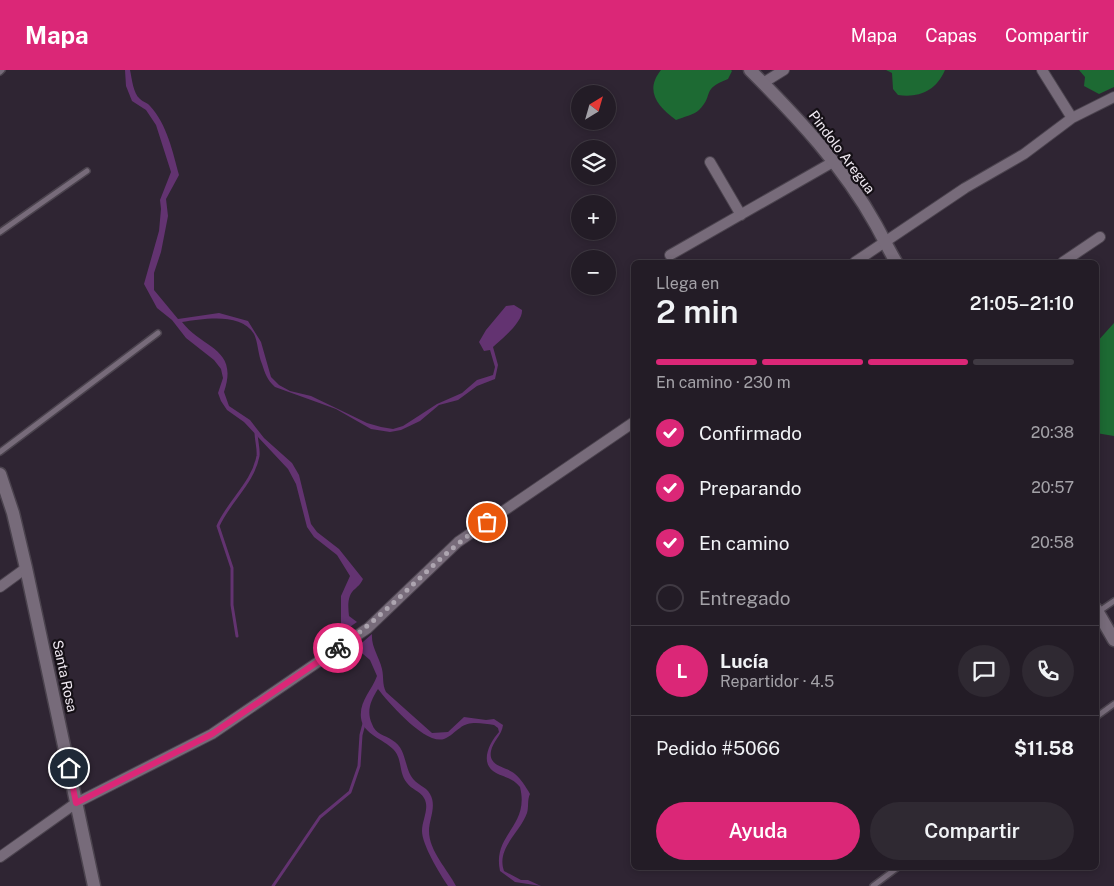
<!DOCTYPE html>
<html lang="es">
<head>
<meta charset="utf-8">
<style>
	:root { --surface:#231c26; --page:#2f2932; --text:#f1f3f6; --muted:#a3a1a7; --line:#403a43; --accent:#db2777 }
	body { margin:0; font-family:"Public Sans",sans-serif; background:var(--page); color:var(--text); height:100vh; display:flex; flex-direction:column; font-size:19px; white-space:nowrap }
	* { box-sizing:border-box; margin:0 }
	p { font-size:16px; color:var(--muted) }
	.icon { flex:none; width:28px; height:28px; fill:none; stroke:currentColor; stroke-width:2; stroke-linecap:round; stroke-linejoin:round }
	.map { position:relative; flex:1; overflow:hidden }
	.details { position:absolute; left:631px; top:190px; width:468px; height:610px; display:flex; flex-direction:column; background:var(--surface); border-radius:8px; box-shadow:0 2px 8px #0003,0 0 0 1px var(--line) }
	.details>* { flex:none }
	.needle { width:32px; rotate:37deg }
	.buttons { position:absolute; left:571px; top:15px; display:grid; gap:10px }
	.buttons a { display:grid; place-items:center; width:45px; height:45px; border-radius:50%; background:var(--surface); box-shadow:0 2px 8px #0003,0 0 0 1px var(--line); font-size:25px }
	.pin { position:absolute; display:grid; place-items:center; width:42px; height:42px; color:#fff; margin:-21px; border:2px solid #fff; border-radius:50%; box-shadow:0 1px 5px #0007 }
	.courier { position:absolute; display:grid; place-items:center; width:50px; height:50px; margin:-25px; border:4px solid #db2777; border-radius:50%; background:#fff; color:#222; box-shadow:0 1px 6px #0007 }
	.headline em { font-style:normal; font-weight:600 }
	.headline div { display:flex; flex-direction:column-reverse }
	.headline { display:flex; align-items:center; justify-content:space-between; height:85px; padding:0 25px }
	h1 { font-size:32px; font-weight:600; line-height:38px }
	.bar { display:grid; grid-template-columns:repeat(4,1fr); gap:8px 5px; align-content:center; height:60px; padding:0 25px }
	.bar i { height:6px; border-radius:4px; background:var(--line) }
	.bar .on { background:var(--accent) }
	.bar p { grid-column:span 4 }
	.line { display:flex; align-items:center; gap:12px; padding:0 25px; border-top:1px solid var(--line) }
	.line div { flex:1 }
	.round { display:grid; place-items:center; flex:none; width:52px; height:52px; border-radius:26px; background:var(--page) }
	ol { padding:0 25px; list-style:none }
	li { display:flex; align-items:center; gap:15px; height:55px }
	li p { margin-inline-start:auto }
	li .icon { padding:5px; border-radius:50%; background:var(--accent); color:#fff; stroke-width:4 }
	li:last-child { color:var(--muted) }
	li i { width:28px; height:28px; border:2px solid var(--line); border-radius:50% }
	.button { display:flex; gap:10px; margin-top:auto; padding:10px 25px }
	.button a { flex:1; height:58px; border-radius:30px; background:var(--accent); color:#fff; font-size:20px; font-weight:600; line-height:58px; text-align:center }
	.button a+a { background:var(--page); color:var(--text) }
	header { display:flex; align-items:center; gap:30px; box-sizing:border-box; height:70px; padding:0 25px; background:var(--accent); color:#fff }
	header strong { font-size:24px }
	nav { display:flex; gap:28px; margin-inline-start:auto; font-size:18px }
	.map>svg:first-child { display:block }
</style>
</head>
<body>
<header>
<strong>Mapa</strong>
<nav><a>Mapa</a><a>Capas</a><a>Compartir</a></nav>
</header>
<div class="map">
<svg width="1114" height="816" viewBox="0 0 1114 816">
	<rect width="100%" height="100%" fill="#2f2533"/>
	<path fill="#1d6a33" d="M661,0h70l1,1 -4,8c-28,11 -13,15 -29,31 -5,5 -16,7 -23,10 -18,-13 -32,-29 -15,-50z
		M886,0h59c-9,21 -26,28 -47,25l-5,-6 -1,-16z
		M1079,0h35v17l-15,7 -15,-8 1,-9z
		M1114,253v113l-18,-3v-90z"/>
	<path fill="#633371" d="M125,0h5c2,9 3,23 10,29 3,3 8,4 10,7 17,18 23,47 29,69l-13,24 2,17 -7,36 -7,21v17l24,29 41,-6 29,8 13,21 10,35 8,8 11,6 21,5 56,27 14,4 12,2 10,-3 34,-22 25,-11 15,-13 16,-5 2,-8 -5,-17 -6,1 -5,-9 7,-12 20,-24 8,-1 8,5c1,12 -20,29 -29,37l5,18 -3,14 -18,7 -19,14 -19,5 -19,16 -19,9 -11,2 -19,-3 -35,-20 -61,-22c-8,-7 -10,-14 -13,-23 -4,-9 -4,-22 -8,-30 -13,-22 -51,-15 -72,-12 21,27 57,26 42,70l5,14 21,14 14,18 28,25 7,12 12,49 6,8 22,17 24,30c-3,6 -4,6 -8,10 -8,6 -7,18 -6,27l8,6 -16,11v-37l9,-20 -13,-21 -23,-18 -7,-10 -11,-43 -8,-15 -44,-47 -17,-12 -6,-9 -3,-8 5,-15 -2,-9 -7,-9 -28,-22 -14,-18 -15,-12 -13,-24 15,-53 2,-22 -1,-9 11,-28 -15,-47 -10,-15 -14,-9 -6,-15z
		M372,564c-1,13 7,22 10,35 2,9 0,15 4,23l46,41 16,-1 16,-15 22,3 8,-1 9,6c-1,10 -10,16 -12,26 -3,16 15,15 24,23 6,5 11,13 15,20 -3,6 -1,13 -3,19 -7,20 -31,35 -23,58l17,9h7l13,6 -26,-4 -15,-11c-8,-37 30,-44 20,-84 -9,-11 -17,-9 -27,-16 -13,-10 -3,-29 6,-39l-1,-4 -4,-3c-11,-1 -24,-5 -34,3 -5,3 -10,9 -16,11 -19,6 -56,-37 -66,-50 -7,11 -12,22 -6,35 3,10 13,11 20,16 14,8 12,24 19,36 5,9 15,10 19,18 7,12 -1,25 -1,37 0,20 19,39 27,55h-8c-8,-12 -26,-41 -26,-55 0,-11 8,-23 2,-33 -4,-7 -13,-9 -17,-15 -9,-11 -4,-24 -14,-34 -10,-10 -30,-15 -32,-31 -2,-17 11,-28 16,-42l-7,-16 -14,-12z"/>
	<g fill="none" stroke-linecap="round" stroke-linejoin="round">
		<path stroke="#633371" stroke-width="3" d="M237,566l-5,-31v-37l-14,-42c11,-25 35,-43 40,-70 1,-7 -2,-16 -2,-24
			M273,816l47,-69 30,-25 9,-26 2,-31 4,-15"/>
		<g stroke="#4b434e" stroke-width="8">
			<path id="service" d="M0,2l2,-2
				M0,162l87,-61
				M0,382l158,-119
				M1098,542l16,-11
				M1096,647l18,-13
				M873,816l24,-18"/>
		</g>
		<g stroke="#4b434e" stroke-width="12">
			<path id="minor" d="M1042,0l30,48
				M763,13l21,-13
				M710,92l31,53
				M670,185l163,-93
				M855,192l110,-74 59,-34 48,-36 42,-21
				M1063,192l37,-25
				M0,517l26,-19
				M0,787l76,-54 136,-69 156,-106 90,-86 176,-120"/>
		</g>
		<g stroke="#4b434e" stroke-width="15">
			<path id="tertiary" d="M0,404l13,39 13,55 68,318"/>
		</g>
		<g stroke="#4b434e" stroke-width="15">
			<path id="secondary" d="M750,0c47,47 94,97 126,155 7,13 13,25 20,37
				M1096,539l18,31"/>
		</g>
		<use href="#service" stroke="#776b7a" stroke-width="5"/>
		<use href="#minor" stroke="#776b7a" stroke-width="10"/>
		<use href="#tertiary" stroke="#776b7a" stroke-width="12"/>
		<use href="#secondary" stroke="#776b7a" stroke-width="12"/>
	</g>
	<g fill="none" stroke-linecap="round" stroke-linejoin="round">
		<path stroke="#ada5b0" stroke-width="5" stroke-dasharray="0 9" d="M338,578c56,-38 94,-89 149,-126"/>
		<path stroke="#db2777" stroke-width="6" d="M69,698l7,35 136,-69 126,-86"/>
	</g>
	<g text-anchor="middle" stroke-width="4.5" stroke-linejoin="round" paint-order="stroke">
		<g font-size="14" fill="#f1eaf3" stroke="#151016">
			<text transform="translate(842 82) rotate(53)" y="5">Pindolo Aregua</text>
			<text transform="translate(65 606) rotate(78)" y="5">Santa Rosa</text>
		</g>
	</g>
</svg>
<div class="buttons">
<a><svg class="needle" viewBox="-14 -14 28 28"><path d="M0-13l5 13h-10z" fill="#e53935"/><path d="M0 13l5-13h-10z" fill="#a3a1a7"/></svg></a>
<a><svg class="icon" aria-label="layers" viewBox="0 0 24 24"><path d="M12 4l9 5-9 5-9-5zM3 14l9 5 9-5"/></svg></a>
<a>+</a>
<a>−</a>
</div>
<div class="pin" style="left:487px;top:452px;background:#ea580c"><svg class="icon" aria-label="bag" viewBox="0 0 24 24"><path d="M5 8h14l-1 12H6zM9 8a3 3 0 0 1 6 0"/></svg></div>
<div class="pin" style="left:69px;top:698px;background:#1f2937"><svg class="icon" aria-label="home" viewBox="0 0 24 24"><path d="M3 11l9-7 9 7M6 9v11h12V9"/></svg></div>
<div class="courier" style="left:338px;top:578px"><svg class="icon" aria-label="bike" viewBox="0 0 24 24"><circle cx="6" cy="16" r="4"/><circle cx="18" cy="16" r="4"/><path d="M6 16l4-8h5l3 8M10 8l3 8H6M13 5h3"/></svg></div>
<section class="details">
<div class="headline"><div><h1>2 min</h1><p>Llega en</p></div><em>21:05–21:10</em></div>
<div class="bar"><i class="on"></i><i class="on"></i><i class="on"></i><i></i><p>En camino · 230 m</p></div>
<ol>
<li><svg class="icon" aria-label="check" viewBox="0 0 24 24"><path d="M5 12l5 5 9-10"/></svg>Confirmado<p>20:38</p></li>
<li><svg class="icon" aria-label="check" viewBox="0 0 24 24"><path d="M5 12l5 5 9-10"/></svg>Preparando<p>20:57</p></li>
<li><svg class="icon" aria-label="check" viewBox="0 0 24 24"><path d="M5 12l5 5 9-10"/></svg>En camino<p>20:58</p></li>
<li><i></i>Entregado</li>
</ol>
<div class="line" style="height:90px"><b class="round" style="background:var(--accent);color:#fff">L</b><div><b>Lucía</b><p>Repartidor · 4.5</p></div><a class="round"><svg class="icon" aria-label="chat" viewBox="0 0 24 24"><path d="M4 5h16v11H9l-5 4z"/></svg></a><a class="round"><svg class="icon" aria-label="phone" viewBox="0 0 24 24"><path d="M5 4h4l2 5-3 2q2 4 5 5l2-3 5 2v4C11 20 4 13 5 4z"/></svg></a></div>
<div class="line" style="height:65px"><div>Pedido #5066</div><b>$11.58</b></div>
<div class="button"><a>Ayuda</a><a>Compartir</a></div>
</section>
</div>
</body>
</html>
